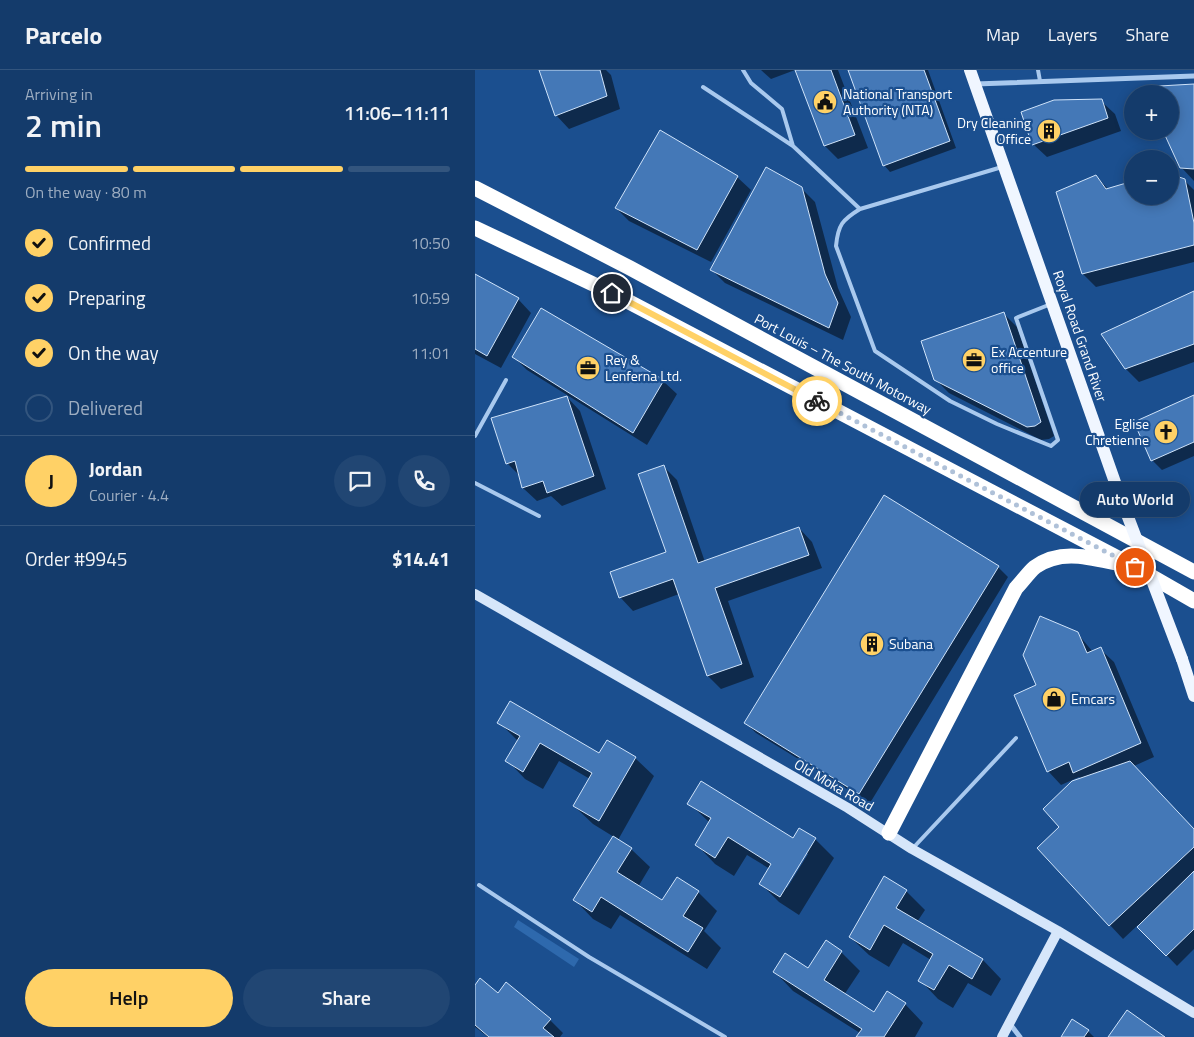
<!DOCTYPE html>
<html lang="en">
<head>
<meta charset="utf-8">
<style>
	:root { --surface:#143b6b; --page:#214673; --text:#f1f3f6; --muted:#9dadc1; --line:#33557e; --accent:#ffd166 }
	body { margin:0; font-family:"Titillium Web",sans-serif; background:var(--page); color:var(--text); height:100vh; display:flex; flex-direction:column; font-size:19px; white-space:nowrap }
	* { box-sizing:border-box; margin:0 }
	p { font-size:16px; color:var(--muted) }
	.icon { flex:none; width:28px; height:28px; fill:none; stroke:currentColor; stroke-width:2; stroke-linecap:round; stroke-linejoin:round }
	.map { position:relative; flex:1; overflow:hidden }
	.panel { display:flex; flex-direction:column; background:var(--surface); width:475px }
	.panel>* { flex:none }
	.tools { position:absolute; left:649px; top:15px; display:grid; gap:10px }
	.tools a { display:grid; place-items:center; width:55px; height:55px; border-radius:50%; background:var(--surface); box-shadow:0 2px 12px #0003,0 0 0 1px var(--line); font-size:25px }
	.pin { position:absolute; display:grid; place-items:center; width:42px; height:42px; color:#fff; margin:-21px; border:2px solid #fff; border-radius:50%; box-shadow:0 1px 5px #0007 }
	.courier { position:absolute; display:grid; place-items:center; width:50px; height:50px; margin:-25px; border:4px solid #ffd166; border-radius:50%; background:#fff; color:#222; box-shadow:0 1px 6px #0007 }
	.bubble { position:absolute; height:35px; border-radius:18px; background:var(--surface); box-shadow:0 2px 12px #0003,0 0 0 1px var(--line); font-size:16px; font-weight:600; line-height:35px; text-align:center }
	.headline em { font-style:normal; font-weight:600 }
	.headline div { display:flex; flex-direction:column-reverse }
	.headline { display:flex; align-items:center; justify-content:space-between; height:85px; padding:0 25px }
	h1 { font-size:32px; font-weight:600; line-height:38px }
	.bar { display:grid; grid-template-columns:repeat(4,1fr); gap:8px 5px; align-content:center; height:60px; padding:0 25px }
	.bar i { height:6px; border-radius:4px; background:var(--line) }
	.bar .selected { background:var(--accent) }
	.bar p { grid-column:span 4 }
	.line { display:flex; align-items:center; gap:12px; padding:0 25px; border-top:1px solid var(--line) }
	.line div { flex:1 }
	.round { display:grid; place-items:center; flex:none; width:52px; height:52px; border-radius:26px; background:var(--page) }
	ol { padding:0 25px; list-style:none }
	li { display:flex; align-items:center; gap:15px; height:55px }
	li p { margin-inline-start:auto }
	li .icon { padding:5px; border-radius:50%; background:var(--accent); color:#111; stroke-width:4 }
	li:last-child { color:var(--muted) }
	li i { width:28px; height:28px; border:2px solid var(--line); border-radius:50% }
	.cta { display:flex; gap:10px; margin-top:auto; padding:10px 25px }
	.cta a { flex:1; height:58px; border-radius:30px; background:var(--accent); color:#111; font-size:20px; font-weight:600; line-height:58px; text-align:center }
	.cta a+a { background:var(--page); color:var(--text) }
	header { display:flex; align-items:center; gap:30px; box-sizing:border-box; height:70px; padding:0 25px; background:var(--surface); border-bottom:1px solid var(--line) }
	header strong { font-size:24px }
	nav { display:flex; gap:28px; margin-inline-start:auto; font-size:18px }
	main { display:flex; flex:1; min-height:0 }
	.map>svg:first-child { display:block }
</style>
</head>
<body>
<header>
<strong>Parcelo</strong>
<nav><a>Map</a><a>Layers</a><a>Share</a></nav>
</header>
<main>
<section class="panel">
<div class="headline"><div><h1>2 min</h1><p>Arriving in</p></div><em>11:06–11:11</em></div>
<div class="bar"><i class="selected"></i><i class="selected"></i><i class="selected"></i><i></i><p>On the way · 80 m</p></div>
<ol>
<li><svg class="icon" aria-label="check" viewBox="0 0 24 24"><path d="M5 12l5 5 9-10"/></svg>Confirmed<p>10:50</p></li>
<li><svg class="icon" aria-label="check" viewBox="0 0 24 24"><path d="M5 12l5 5 9-10"/></svg>Preparing<p>10:59</p></li>
<li><svg class="icon" aria-label="check" viewBox="0 0 24 24"><path d="M5 12l5 5 9-10"/></svg>On the way<p>11:01</p></li>
<li><i></i>Delivered</li>
</ol>
<div class="line" style="height:90px"><b class="round" style="background:var(--accent);color:#111">J</b><div><b>Jordan</b><p>Courier · 4.4</p></div><a class="round"><svg class="icon" aria-label="chat" viewBox="0 0 24 24"><path d="M4 5h16v11H9l-5 4z"/></svg></a><a class="round"><svg class="icon" aria-label="phone" viewBox="0 0 24 24"><path d="M5 4h4l2 5-3 2q2 4 5 5l2-3 5 2v4C11 20 4 13 5 4z"/></svg></a></div>
<div class="line" style="height:65px"><div>Order #9945</div><b>$14.41</b></div>
<div class="cta"><a>Help</a><a>Share</a></div>
</section>
<div class="map">
<svg width="719" height="967" viewBox="0 0 719 967">
	<rect width="100%" height="100%" fill="#1b4f8f"/>
	<path fill="#2e69ad" d="M43,850l61,39 -5,8 -60,-40z"/>
	<path fill="#0007" fill-rule="evenodd" d="M66,0h65l5,5 9,34 -51,20 -13,-14z
		M286,0h34l-24,9z
		M322,0h41l30,78 -30,11 -13,-13z
		M374,0h79l28,78 -66,24 -6,-7z
		M719,15v96l-13,-14 -11,-36z
		M626,31l14,13 6,17 -74,26 -14,-13z
		M621,106l12,13 25,7h37v-20l14,4 10,10v72l-98,25 -13,-13 -25,-82z
		M262,107l14,13 -40,72 -82,-41 -13,-13z
		M326,118l14,14 23,86 13,29 -8,23 -118,-57 -13,-13z
		M0,205l43,24 13,14 -30,55 -26,-14z
		M719,222v70l-55,20 -13,-13z
		M529,244l13,13 37,109 -5,3 -8,1 -92,-47 -14,-14z
		M39,287l149,24 14,13 -30,51 -120,-75z
		M92,327l13,14 26,78 -44,17 -11,-10 -14,5 -14,-13 -3,-12 -13,-13z
		M719,327v59l-32,14 -10,-10z
		M188,396l14,14 28,82 94,-34 13,14 10,26 -94,33 26,76 -33,12 -13,-13 -29,-82 -46,17 -13,-14 48,-44z
		M523,497l10,10 -138,226 -114,-70 -10,-10z
		M602,563l16,19 7,-3 14,13 40,95 -20,9 60,64v119l-17,17 -39,-41 -15,14 -85,-91 23,-21 21,-48 -3,-2 -18,8 -13,-14 -11,-85z
		M24,652l101,33 35,3 19,18 -36,64 13,9 19,18 -12,20 25,15 35,-10 19,19 -13,20 17,17 -14,21 -87,-54 -9,14 -18,-10 -18,-19 39,-63 -21,-13 -19,-18 16,-27 -31,-18 -16,28 -18,-10 -18,-19 11,-19z
		M214,733l104,37 22,-1 19,19 -35,57 -20,-13 -18,-18 9,-15 -23,-14 -13,21 -19,-12 -18,-19 13,-22zM331,782l2,2 -21,34 -2,-2z
		M431,821l19,19 -8,12 66,38 18,19 -10,17 -23,-13 -15,25 -15,-9 -18,-19 11,-20 -28,-17 -14,24 -20,-12 -19,-18z
		M366,882l19,19 -16,24 30,19 31,-10 18,19 -8,14h-57l2,-4 -67,-42 -18,-19 33,-2z
		M0,917l23,7 52,26 13,13 -3,4h-72l-13,-10z
		M613,961l6,6h-32z"/>
	<path fill="#4478b7" stroke="#cfe3fa" d="M64,0h61l7,26 -52,20z
		M320,0h36l24,65 -31,11z
		M373,0h76l26,71 -67,25z
		M719,14v85l-14,-1 -17,-37h7v-37h-25l-3,-7z
		M627,29l6,19 -76,27 -11,-33 33,-12z
		M185,60l78,46 -41,74 -82,-42z
		M291,97l36,20 23,87 13,29 -9,25 -119,-58z
		M695,104l15,5 9,44v22l-112,29 -26,-82 40,-17 10,14 27,-8v15h37z
		M0,204l44,24 -32,58 -12,-7z
		M719,221v53l-69,25 -24,-35z
		M66,238l123,72 -31,53 -121,-76z
		M529,242l37,110 -6,4 -8,1 -93,-47 -13,-39z
		M719,325v47l-43,19 -17,-39z
		M92,326l27,80 -47,17 -4,-12 -21,7 -7,-27 -9,3 -15,-46z
		M189,395l34,98 101,-36 10,28 -94,33 27,76 -35,12 -34,-97 -54,19 -9,-26 56,-20 -28,-78z
		M409,425l115,71 -140,228 -115,-71z
		M565,546l38,16 9,21 14,-6 40,96 -68,30 -4,-11 -22,10 -33,-77 22,-10 -13,-30z
		M35,631l89,52 8,-13 29,17 -37,64 -26,-15 19,-33 -52,-30 -17,29 -18,-11 15,-25 -23,-13z
		M655,691l64,68v18l-85,79 -72,-78 22,-21 -16,-18 29,-28z
		M226,711l92,57 6,-10 17,10 -36,59 -21,-13 12,-20 -43,-27 -13,21 -20,-13 16,-27 -24,-14z
		M138,766l19,12 -15,24 45,28 15,-23 22,14 -16,25 20,12 -15,24 -87,-55 -9,15 -19,-12z
		M719,801v58l-28,27 -29,-29z
		M409,806l23,14 -11,18 87,51 -11,20 -23,-14 -15,25 -16,-9 15,-27 -49,-29 -14,25 -21,-13z
		M351,870l16,11 -18,29 50,32 13,-21 19,12 -22,34h-28l6,-8 -89,-57 12,-19 23,15z
		M5,908l18,15 8,-11 45,37 -8,9 11,9h-65l-14,-12v-40z
		M652,940l38,27h-57z
		M597,949l17,11 -5,7h-23z"/>
	<g fill="none" stroke-linecap="round" stroke-linejoin="round">
		<path stroke="#a9c9ee" stroke-width="4" d="M268,0l8,13 31,26 11,37 67,63
			M563,0l2,11
			M228,17l90,59
			M527,97l-142,42c-18,11 -22,16 -24,37l39,105 75,50 47,23 54,22 7,-6 -42,-122 35,-14
			M0,366l31,-56
			M0,413l64,33
			M439,777l102,-109
			M4,815l110,72 136,80"/>
		<path stroke="#a9c9ee" stroke-width="5" d="M500,14l219,-8
			M535,954l10,13"/>
		<path stroke="#d6e6fa" stroke-width="10" d="M0,524l373,214 64,41 146,82 136,82
			M527,967l56,-106"/>
		<path stroke="#f0f6ff" stroke-width="12" d="M495,0l147,418
			M707,589l12,37"/>
		<path stroke="#fff" stroke-width="15" d="M0,118l155,80 564,304
			M0,158l137,65 523,274 59,34
			M414,763l127,-245c6,-6 12,-15 19,-21 25,-18 53,-10 81,-4"/>
		<path stroke="#f0f6ff" stroke-width="12" d="M642,418l65,171"/>
	</g>
	<g fill="none" stroke-linecap="round" stroke-linejoin="round">
		<path stroke="#afc1d8" stroke-width="5" stroke-dasharray="0 9" d="M342,331l318,166"/>
		<path stroke="#ffd166" stroke-width="6" d="M137,223l205,108"/>
	</g>
	<defs>
		<g id="civic-disc" transform="scale(1.25)"><circle r="9.5" fill="#ffd166" stroke="#1b4f8f"/><path d="M-.6-6.5H3V-4.5H.6V-3L4-1V1h2V6H-6V1h2V-1L-.6-3ZM-1.2 2.5V6h2.4V2.5Z" fill="#111"/></g>
		<g id="building-disc" transform="scale(1.25)"><circle r="9.5" fill="#ffd166" stroke="#1b4f8f"/><path d="M-4-6H4V6H1V3H-1V6H-4ZM-2.5-4.3h1.7v1.8h-1.7ZM.8-4.3h1.7v1.8H.8ZM-2.5-1h1.7V.8h-1.7ZM.8-1h1.7V.8H.8Z" fill="#111"/></g>
		<g id="office-disc" transform="scale(1.25)"><circle r="9.5" fill="#ffd166" stroke="#1b4f8f"/><path d="M-6-3h4V-5.5h4V-3h4V5H-6ZM-1-4.5V-3h2v-1.5ZM-6 0V1H6V0Z" fill="#111"/></g>
		<g id="church-disc" transform="scale(1.25)"><circle r="9.5" fill="#ffd166" stroke="#1b4f8f"/><path d="M-1.2-6h2.4v3.5h3.3v2.4h-3.3V6h-2.4V-.1h-3.3v-2.4h3.3Z" fill="#111"/></g>
		<g id="shop-disc" transform="scale(1.25)"><circle r="9.5" fill="#ffd166" stroke="#1b4f8f"/><path d="M-5-2.5h2.3a2.7 3.5 0 0 1 5.4 0H5L5.5 6h-11ZM-1.5-2.5h3a1.5 2.3 0 0 0-3 0Z" fill="#111"/></g>
	</defs>
	<g fill-rule="evenodd">
		<use href="#civic-disc" x="350" y="32"/>
		<use href="#building-disc" x="574" y="61"/>
		<use href="#office-disc" x="499" y="290"/>
		<use href="#office-disc" x="113" y="298"/>
		<use href="#church-disc" x="691" y="362"/>
		<use href="#building-disc" x="397" y="574"/>
		<use href="#shop-disc" x="579" y="629"/>
	</g>
	<g text-anchor="middle" stroke-width="4.5" stroke-linejoin="round" paint-order="stroke">
		<g font-size="14" fill="#fff" stroke="#1b4f8f" text-anchor="start">
			<text x="368" y="29">National Transport<tspan x="368" dy="16">Authority (NTA)</tspan></text>
			<text x="556" y="58" text-anchor="end">Dry Cleaning<tspan x="556" dy="16">Office</tspan></text>
			<text x="516" y="287">Ex Accenture<tspan x="516" dy="16">office</tspan></text>
			<text x="130" y="295">Rey &amp;<tspan x="130" dy="16">Lenferna Ltd.</tspan></text>
			<text x="674" y="359" text-anchor="end">Eglise<tspan x="674" dy="16">Chretienne</tspan></text>
			<text x="414" y="579">Subana</text>
			<text x="596" y="634">Emcars</text>
		</g>
		<g font-size="14" fill="#fff" stroke="#1b4f8f">
			<text transform="translate(605 266) rotate(71)" y="5">Royal Road Grand River</text>
			<text transform="translate(368 294) rotate(28)" y="5">Port Louis – The South Motorway</text>
			<text transform="translate(359 715) rotate(30)" y="5">Old Moka Road</text>
		</g>
	</g>
</svg>
<div class="tools">
<a>+</a>
<a>−</a>
</div>
<div class="pin" style="left:660px;top:497px;background:#ea580c"><svg class="icon" aria-label="bag" viewBox="0 0 24 24"><path d="M5 8h14l-1 12H6zM9 8a3 3 0 0 1 6 0"/></svg></div>
<div class="pin" style="left:137px;top:223px;background:#1f2937"><svg class="icon" aria-label="home" viewBox="0 0 24 24"><path d="M3 11l9-7 9 7M6 9v11h12V9"/></svg></div>
<div class="courier" style="left:342px;top:331px"><svg class="icon" aria-label="bike" viewBox="0 0 24 24"><circle cx="6" cy="16" r="4"/><circle cx="18" cy="16" r="4"/><path d="M6 16l4-8h5l3 8M10 8l3 8H6M13 5h3"/></svg></div>
<div class="bubble" style="left:605px;top:412px;width:110px">Auto World</div>
</div>
</main>
</body>
</html>
